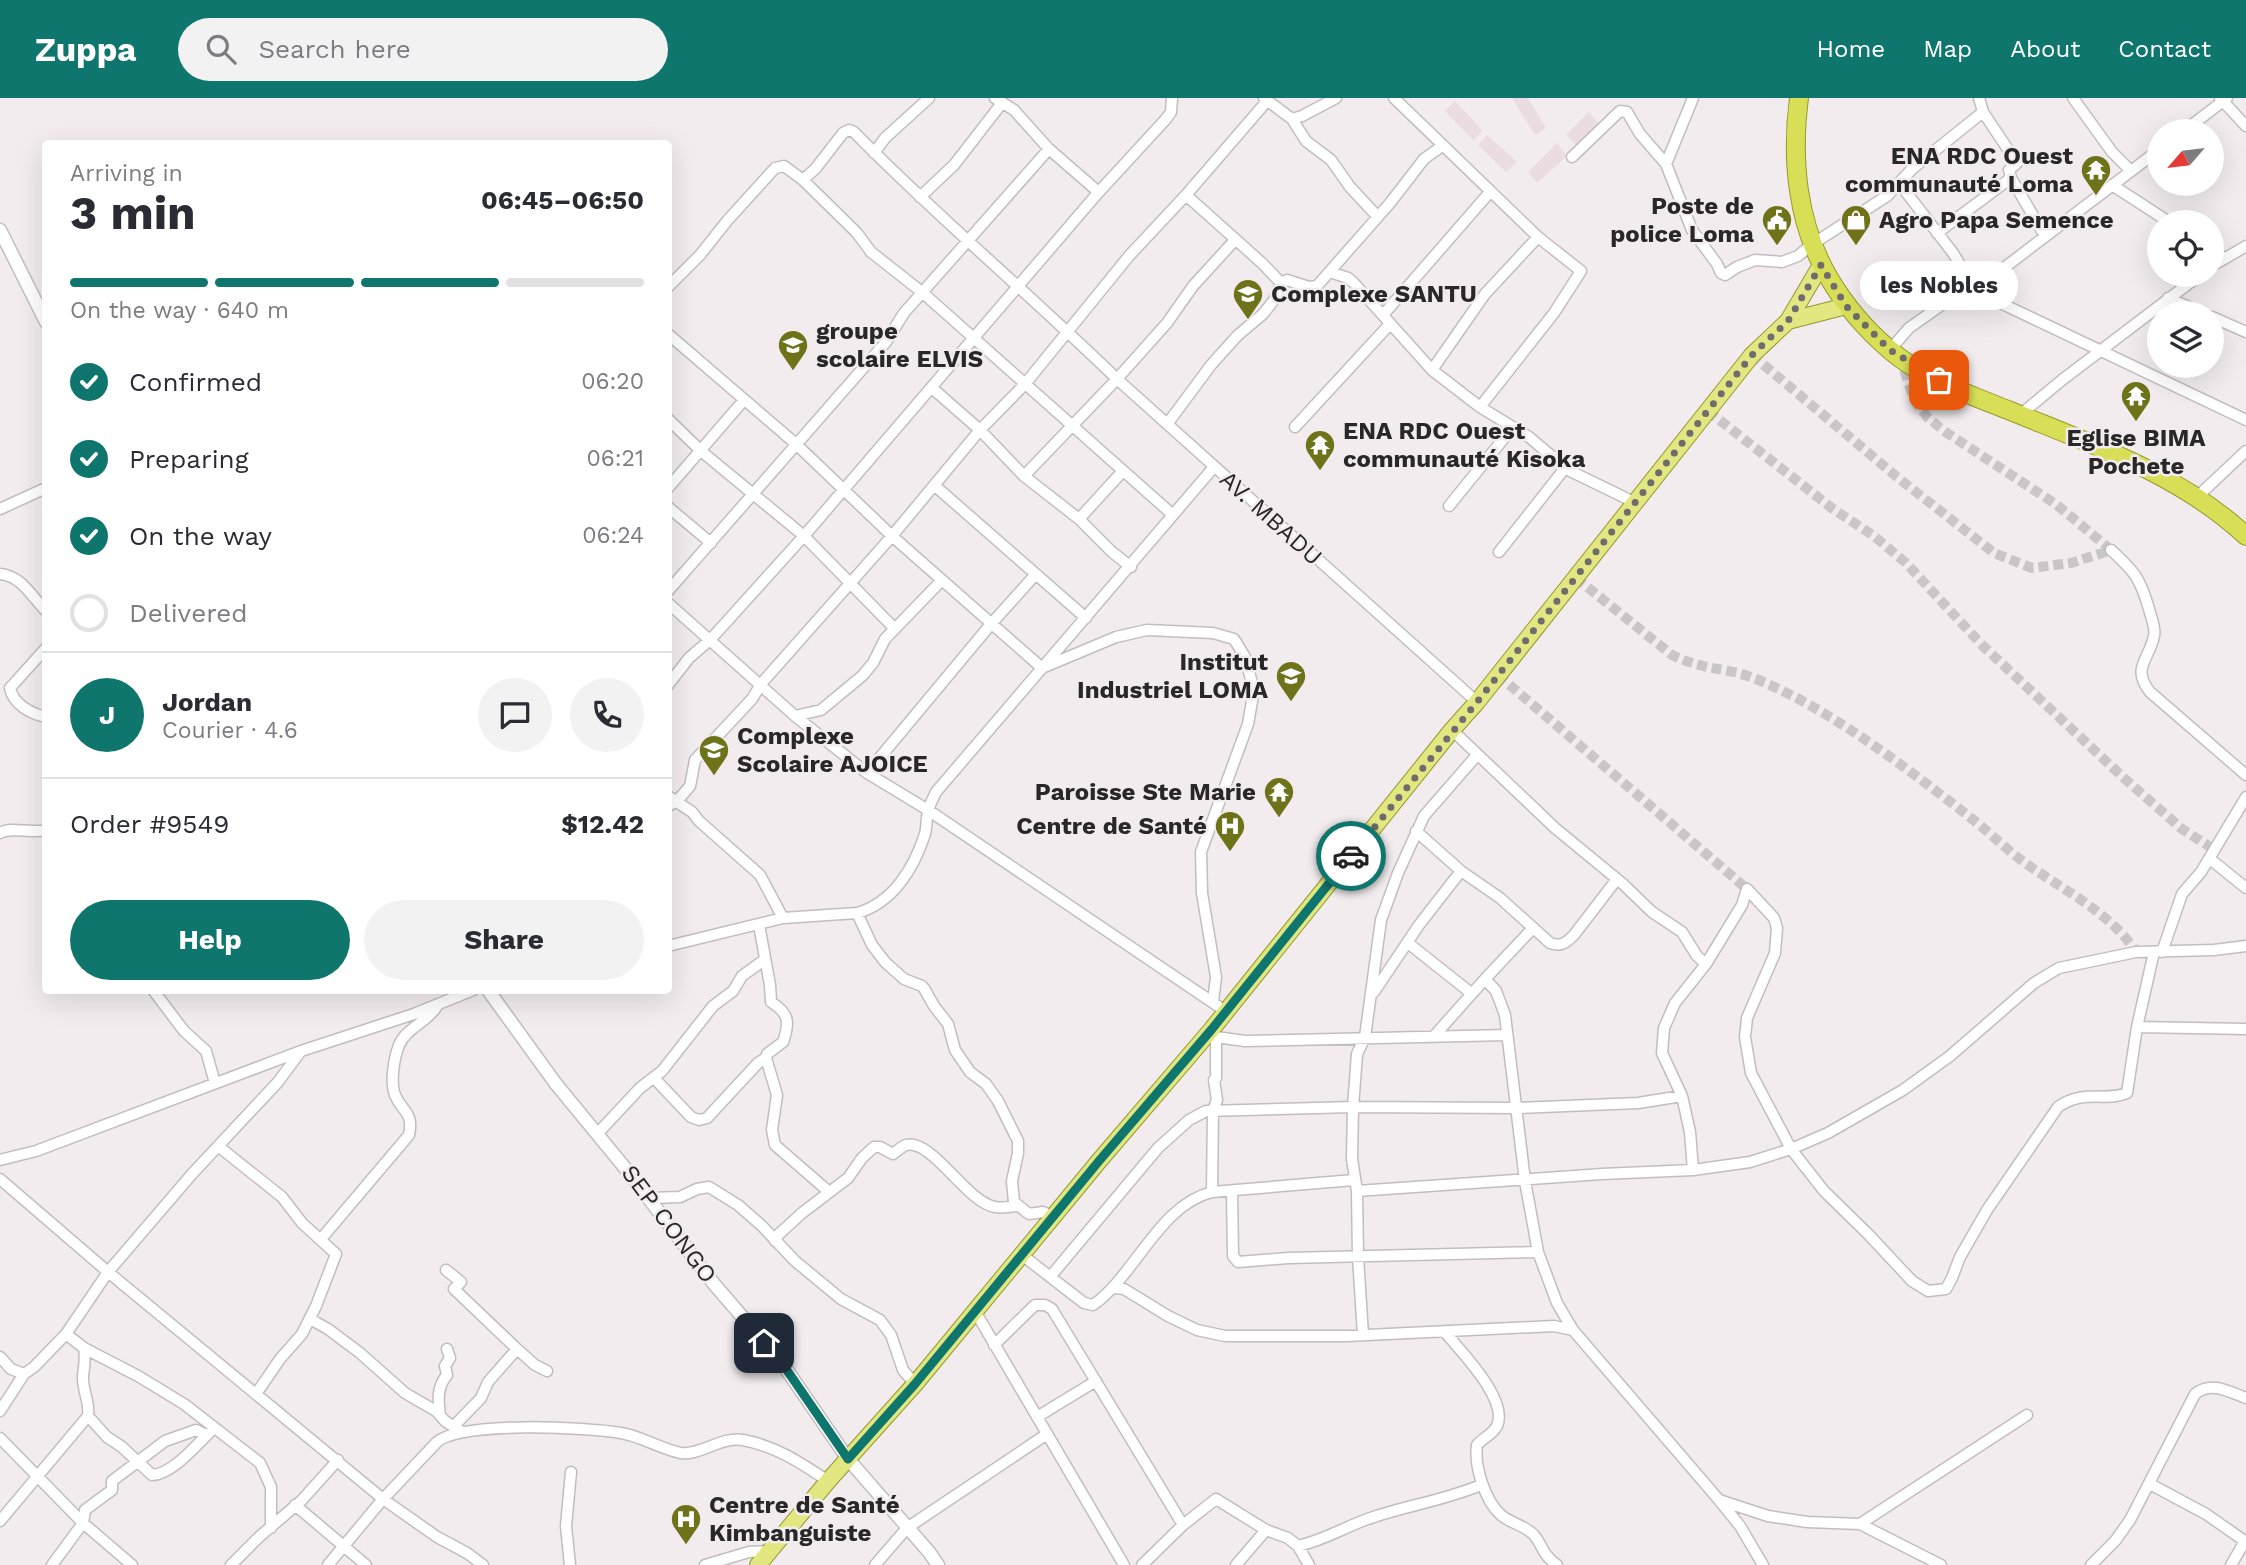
<!DOCTYPE html>
<html lang="en">
<head>
<meta charset="utf-8">
<style>
	:root { --surface:#fff; --page:#f2f2f3; --text:#2b2b33; --muted:#7c7c81; --line:#e1e1e2; --accent:#0f766e }
	body { margin:0; font-family:"Work Sans",sans-serif; background:var(--page); color:var(--text); height:100vh; display:flex; flex-direction:column; font-size:26px; white-space:nowrap }
	* { box-sizing:border-box; margin:0 }
	p { font-size:23px; color:var(--muted) }
	.icon { flex:none; width:38px; height:38px; fill:none; stroke:currentColor; stroke-width:2; stroke-linecap:round; stroke-linejoin:round }
	.map { position:relative; flex:1; overflow:hidden }
	.side { position:absolute; left:42px; top:42px; width:630px; height:854px; display:flex; flex-direction:column; background:var(--surface); border-radius:7px; box-shadow:0 7px 28px #0002 }
	.side>* { flex:none }
	.needle { width:46px; rotate:242deg }
	.buttons { position:absolute; left:2147px; top:21px; display:grid; gap:14px }
	.buttons a { display:grid; place-items:center; width:77px; height:77px; border-radius:50%; background:var(--surface); box-shadow:0 7px 28px #0002; font-size:35px }
	.pin { position:absolute; display:grid; place-items:center; width:60px; height:60px; color:#fff; margin:-30px; border-radius:14px; box-shadow:0 4px 10px #0006 }
	.courier { position:absolute; display:grid; place-items:center; width:70px; height:70px; margin:-35px; border:5px solid #0f766e; border-radius:50%; background:#fff; color:#222; box-shadow:0 2px 9px #0007 }
	.bubble { position:absolute; height:49px; border-radius:24px; background:var(--surface); box-shadow:0 7px 28px #0002; font-size:23px; font-weight:700; line-height:49px; text-align:center }
	.overview em { font-style:normal; font-weight:700 }
	.overview div { display:flex; flex-direction:column-reverse }
	.overview { display:flex; align-items:center; justify-content:space-between; height:119px; padding:0 28px }
	h1 { font-size:46px; font-weight:700; line-height:52px }
	.bar { display:grid; grid-template-columns:repeat(4,1fr); gap:10px 7px; align-content:center; height:84px; padding:0 28px }
	.bar i { height:9px; border-radius:5px; background:var(--line) }
	.bar .active { background:var(--accent) }
	.bar p { grid-column:span 4 }
	.line { display:flex; align-items:center; gap:18px; padding:0 28px; border-top:2px solid var(--line) }
	.line div { flex:1 }
	.round { display:grid; place-items:center; flex:none; width:74px; height:74px; border-radius:37px; background:var(--page) }
	ol { padding:0 28px; list-style:none }
	li { display:flex; align-items:center; gap:21px; height:77px }
	li p { margin-inline-start:auto }
	li .icon { padding:7px; border-radius:50%; background:var(--accent); color:#fff; stroke-width:4 }
	li:last-child { color:var(--muted) }
	li i { width:38px; height:38px; border:4px solid var(--line); border-radius:50% }
	.primary-button { display:flex; gap:14px; margin-top:auto; padding:14px 28px }
	.primary-button a { flex:1; height:80px; border-radius:42px; background:var(--accent); color:#fff; font-size:28px; font-weight:700; line-height:80px; text-align:center }
	.primary-button a+a { background:var(--page); color:var(--text) }
	header { display:flex; align-items:center; gap:42px; box-sizing:border-box; height:98px; padding:0 35px; background:var(--accent); color:#fff }
	header strong { font-size:33px }
	nav { display:flex; gap:38px; margin-inline-start:auto; font-size:24px }
	.search { width:490px; height:63px; background:var(--page); display:flex; align-items:center; gap:18px; box-sizing:border-box; padding:0 24px; border-radius:38px; color:var(--muted); font-size:26px }
	.map>svg:first-child { display:block }
</style>
</head>
<body>
<header>
<strong>Zuppa</strong>
<div class="search"><svg class="icon" aria-label="search" viewBox="0 0 24 24"><circle cx="10" cy="10" r="6"/><path d="M15 15l6 6"/></svg>Search here</div>
<nav><a>Home</a><a>Map</a><a>About</a><a>Contact</a></nav>
</header>
<div class="map">
<svg width="2246" height="1467" viewBox="0 0 2246 1467">
	<rect width="100%" height="100%" fill="#f2ecee"/>
	<path fill="#eadce1" d="M1512,0h16l18,30 -11,7z
		M1455,3l28,30 -10,9 -28,-29z
		M1589,14l11,13 -22,22 -12,-12z
		M1487,37l30,27 -11,10 -28,-27z
		M1557,45l10,13 -30,27 -9,-11z"/>
	<g fill="none" stroke-linecap="round" stroke-linejoin="round">
		<path stroke="#cac5c6" stroke-width="10" stroke-dasharray="10 5" stroke-linecap="butt" d="M1752,257l145,122 97,76 38,15 39,-5 40,-13 -54,-45 -110,-72 -19,-15 -14,-19 -13,-38
			M1708,313l125,98 41,27 32,27 76,82 143,134 57,50 33,21
			M1576,480l96,77c22,11 43,13 66,18 19,5 41,16 59,25 63,34 123,80 179,124 15,12 29,26 45,38 37,27 91,53 115,92
			M1498,577l249,214"/>
		<g stroke="#c3bdbf" stroke-width="13">
			<path id="minor" d="M995,0l19,12 35,39 46,40 2,5
				M1264,0l28,21 10,-3 34,-18
				M1394,0l144,139 43,34 -27,42 -74,94
				M1979,0l4,14 34,51 -8,7 2,8 34,58
				M2073,0l39,54 19,19
				M2220,0l26,28
				M1292,21l14,22 25,19 19,27 27,29
				M2184,33l43,-33
				M874,55l11,-15 44,-40
				M1572,59l48,-46 7,1 13,22 26,30 26,66 25,34 4,9 4,2 12,-8 18,-7 27,2 16,-6 13,-11 76,-49 25,-27 71,-57
				M1666,66l27,-66
				M803,82l13,-12 27,-35 6,-3 5,2c84,86 177,163 263,247l360,323
				M1899,85l54,70 22,37
				M2112,87l57,37
				M1186,97l77,69 18,19
				M920,99l34,-32 48,-62
				M1937,135l74,-55
				M2212,152l12,8
				M2212,168l34,-20
				M1330,174l18,6 5,4 79,88 48,37 49,30 39,33 68,33
				M668,189l32,-32 27,-34 48,-53 9,-2 19,14 54,53 14,19 52,41 250,222
				M1975,192l185,-141
				M2168,200l35,15
				M1383,217l107,-123
				M2212,219l34,15
				M668,236l128,110 96,92 150,132 74,-31 31,-7 66,3 21,6 11,18 9,33 -6,34 -47,128 1,41 14,84 -3,25
				M1890,252l19,-22 58,-41 279,133
				M1432,272l53,-76 53,-57
				M932,290l48,42 44,46 55,43 33,33 19,15
				M2020,317l42,-35 138,-105
				M668,321l33,32 103,85 91,93
				M1168,325l43,-58 26,-29 26,-22 11,-14 7,-17 6,-3 22,7 8,-1 73,-83 34,-44 18,-13
				M1295,329l95,-103
				M1024,378l93,-97 50,-56 26,-37 42,-46
				M934,387l152,133
				M668,390l76,-88
				M2197,399l49,-46
				M1449,408l64,-79
				M668,409l43,36
				M0,411l46,-21
				M1079,421l43,-47
				M2111,452c24,22 29,28 38,59 2,9 7,18 5,27 -5,24 -23,32 -4,56l96,83
				M1499,454l66,-84
				M0,476c22,2 31,22 46,37
				M668,493l218,-249 18,-29 145,-164
				M668,505l127,113 72,57 61,37 290,196
				M46,550l-36,40c3,16 21,26 36,29
				M668,587l21,-27 22,-19 93,-103 293,-342 69,-75 5,-7 1,-14
				M795,618l26,-6 41,-34 11,-13 12,-24 57,-59
				M1452,632l103,98 68,56 29,28 30,20 15,24 9,8
				M867,675l124,-149 45,-50
				M668,698l24,16 7,9 61,54 23,43
				M668,708l9,-5 13,-15 5,-26 57,-61 9,-15 131,-148 88,-106 45,-46 104,-128 57,-61 81,-94
				M1416,733l45,40 39,27 50,45c11,4 16,0 24,-8l43,-56
				M0,735c11,-7 30,1 46,-3
				M2210,761l36,29
				M1747,791l27,29 3,10 -2,25 -28,65 -2,19 6,36 40,76 33,42 44,43 44,47 16,10 18,-2 6,-11 8,-21 27,-47 71,-103c24,-18 49,-5 69,-14l10,-66 17,-75
				M857,815l15,32 13,17 19,17 18,7 3,4 9,16 14,18 7,26 15,22 16,12 12,17 20,40v12l-6,28 2,21 15,12 14,-2 10,5
				M1408,845l63,50
				M668,848l115,-28 74,-5c36,-10 57,-45 68,-79 2,-7 1,-15 3,-22 1,-7 5,-13 8,-20l278,-325
				M2162,854l20,-58 19,-22 45,-75
				M1485,881l48,-51
				M153,892l31,41 22,20 9,32
				M1374,894l45,-67 42,-54
				M2137,929l109,2
				M1212,931l4,8 29,4 262,-6
				M1435,937l50,-56 11,12 9,24 20,166 13,71 19,51 16,27 146,170 21,26 23,39
				M766,960l11,37 -5,35 3,15 53,46
				M655,981l36,38 8,3 8,-2 51,-55 8,-5 1,-4 16,-12c7,-20 6,-29 -12,-40l-1,-17 -11,-60
				M1682,998l-20,-43 2,-25 11,-25 31,-39 36,-59 5,-16
				M598,1035l42,-45 22,-17 51,-65 20,-15 9,-15 22,-16
				M218,1048l64,51 20,26 34,31 -20,52 -14,28 -22,25 -24,35
				M0,1062l36,-9 265,-100 113,-37 59,-24
				M0,1081l108,93 275,227 54,38 30,16 16,12
				M1357,1093l245,-17 91,-4 57,-8 41,-13 37,-16 75,-43 47,-34 84,-73 25,-15 77,-16 78,-2 32,-4
				M1212,1094l1,-82 4,-10 -3,-20 2,-2v-41
				M1232,1094l1,64 5,6 50,-4 250,-6
				M648,1100l32,-1 17,-8 12,-2 29,18 24,21 33,35 46,38 39,21 11,15 12,35 12,14
				M321,1141l88,-104c5,-23 -7,-23 -14,-40 -5,-13 -1,-37 4,-50 8,-18 29,-23 38,-39
				M775,1143l4,-7 23,-21 46,-35 14,-20 12,-11h6l13,7c4,-3 8,-7 13,-9 27,-6 60,57 89,62 7,2 16,-1 23,-1
				M1022,1157l62,48 9,2c42,-29 66,-100 119,-113l142,-12
				M446,1172l15,12 -7,7 63,60
				M1050,1179l108,-129 31,-28 17,-9 147,-4 164,1 121,-5 44,-7 8,36 3,38
				M1114,1190l10,1 44,27 29,14 28,6h122l207,-10 19,4
				M975,1213l149,254
				M310,1221l18,10 32,24 45,40 31,18 9,10 17,11
				M1445,1234c15,19 64,67 52,94 -4,8 -14,12 -20,19 -3,21 8,56 24,70 9,8 25,11 33,20 11,14 7,18 23,30
				M66,1236l18,14 54,28 46,28 76,59 11,24v41
				M1363,1237l-5,-78 -1,-66 -5,-32 1,-52 4,-53 8,-17 16,-117 17,-47 26,-57 53,-61
				M994,1247l41,-40h10l7,4 131,216
				M0,1259l11,12 13,5
				M0,1313l24,-37 10,-7 32,-33 42,-62 84,-98 86,-92 23,-31
				M440,1317c-2,-16 -3,-28 7,-40l-2,-9 5,-8 -3,-9
				M88,1318l19,21 15,10 30,28c21,-1 44,-30 59,-44
				M1037,1319l59,-36
				M453,1329l28,-29 7,-16 29,-33 18,16 12,6
				M0,1340l83,85 49,42
				M2150,1386l56,30 40,28
				M1719,1402l49,16 39,6 53,2 81,41
				M295,1407l71,60
				M0,1423l88,-105c2,-15 -6,-26 -5,-40 1,-10 3,-17 1,-28
				M1860,1426l167,-109
				M1298,1448c26,-6 43,-17 67,-26 38,-14 78,-19 116,-35
				M52,1467l31,-42 2,-13 27,-20v-9l53,-40 31,-11 10,5
				M231,1467l28,-28 42,-36 37,-41
				M328,1467l55,-66 54,-57c24,-21 150,-15 184,-9 20,3 39,16 60,20 18,3 41,-17 62,-13 33,6 58,23 85,41
				M570,1467l-4,-39 5,-54
				M705,1467l44,-13 20,-1
				M875,1467l32,-37 140,-94
				M1142,1467l41,-40 33,-26 50,31 22,8 10,8 11,19
				M1236,1467l30,-35
				M2091,1467l24,-24 15,-21 65,-126c16,-13 33,-3 51,4
				M2231,1467l14,-24"/>
		</g>
		<g stroke="#c3bdbf" stroke-width="15">
			<path id="tertiary" d="M0,132l46,92
				M488,892l68,94 74,90 84,110 68,79 66,96 81,93 9,13"/>
		</g>
		<g stroke="#94992b" stroke-width="18">
			<path id="primary" d="M1788,223l58,-15
				M758,1467l70,-84 87,-97 184,-223 113,-132 240,-299 25,-28 275,-347 36,-34 33,-56"/>
		</g>
		<g stroke="#94992b" stroke-width="20">
			<path id="trunk" d="M1799,0c-8,61 -2,126 30,180 16,27 36,51 61,72 32,28 80,45 118,60 83,34 172,64 238,126"/>
		</g>
		<use href="#minor" stroke="#fff" stroke-width="10"/>
		<use href="#tertiary" stroke="#fff" stroke-width="12"/>
		<use href="#primary" stroke="#e2e781" stroke-width="16"/>
		<use href="#trunk" stroke="#d8df57" stroke-width="18"/>
	</g>
	<g fill="none" stroke-linecap="round" stroke-linejoin="round">
		<path stroke="#6f6c6d" stroke-width="7" stroke-dasharray="0 12.6" d="M1351,758l126,-154 275,-347 36,-34 33,-56 25,41 44,44 49,30"/>
		<path stroke="#0f766e" stroke-width="9" d="M764,1245l18,20 66,96 67,-75 184,-223 113,-132 139,-173"/>
	</g>
	<defs>
		<g id="temple-pin" transform="scale(1.575)"><path d="M0 17L-7.5 6A9.5 9.5 0 1 1 7.5 6Z" fill="#6e731a" stroke="#f2ecee"/><path d="M0-6L5-2H3V0L6.5 2.5H4V6H1.5V3h-3V6H-4V2.5H-6.5L-3 0V-2H-5Z" fill="#fff"/></g>
		<g id="civic-pin" transform="scale(1.575)"><path d="M0 17L-7.5 6A9.5 9.5 0 1 1 7.5 6Z" fill="#6e731a" stroke="#f2ecee"/><path d="M-.6-6.5H3V-4.5H.6V-3L4-1V1h2V6H-6V1h2V-1L-.6-3ZM-1.2 2.5V6h2.4V2.5Z" fill="#fff"/></g>
		<g id="shop-pin" transform="scale(1.575)"><path d="M0 17L-7.5 6A9.5 9.5 0 1 1 7.5 6Z" fill="#6e731a" stroke="#f2ecee"/><path d="M-5-2.5h2.3a2.7 3.5 0 0 1 5.4 0H5L5.5 6h-11ZM-1.5-2.5h3a1.5 2.3 0 0 0-3 0Z" fill="#fff"/></g>
		<g id="school-pin" transform="scale(1.575)"><path d="M0 17L-7.5 6A9.5 9.5 0 1 1 7.5 6Z" fill="#6e731a" stroke="#f2ecee"/><path d="M0-5L7-2L0 1L-7-2ZM-4 1L0 2.5L4 1V4Q0 6-4 4Z" fill="#fff"/></g>
		<g id="hospital-pin" transform="scale(1.575)"><path d="M0 17L-7.5 6A9.5 9.5 0 1 1 7.5 6Z" fill="#6e731a" stroke="#f2ecee"/><path d="M-5-5h3v3.5h4V-5h3V5h-3V1.5h-4V5h-3Z" fill="#fff"/></g>
	</defs>
	<g fill-rule="evenodd">
		<use href="#temple-pin" x="2096" y="72"/>
		<use href="#civic-pin" x="1777" y="122"/>
		<use href="#shop-pin" x="1856" y="122"/>
		<use href="#school-pin" x="1248" y="196"/>
		<use href="#school-pin" x="793" y="247"/>
		<use href="#temple-pin" x="2136" y="298"/>
		<use href="#temple-pin" x="1320" y="347"/>
		<use href="#school-pin" x="1291" y="578"/>
		<use href="#school-pin" x="714" y="652"/>
		<use href="#temple-pin" x="1279" y="694"/>
		<use href="#hospital-pin" x="1230" y="728"/>
		<use href="#hospital-pin" x="686" y="1421"/>
	</g>
	<g text-anchor="middle" stroke-width="5" stroke-linejoin="round" paint-order="stroke">
		<g font-size="24" font-weight="bold" fill="#292728" stroke="#f2ecee" text-anchor="start">
			<text x="2073" y="66" text-anchor="end">ENA RDC Ouest<tspan x="2073" dy="28">communauté Loma</tspan></text>
			<text x="1754" y="116" text-anchor="end">Poste de<tspan x="1754" dy="28">police Loma</tspan></text>
			<text x="1879" y="130">Agro Papa Semence</text>
			<text x="1271" y="204">Complexe SANTU</text>
			<text x="816" y="241">groupe<tspan x="816" dy="28">scolaire ELVIS</tspan></text>
			<text x="1343" y="341">ENA RDC Ouest<tspan x="1343" dy="28">communauté Kisoka</tspan></text>
			<text x="2136" y="348" text-anchor="middle">Eglise BIMA<tspan x="2136" dy="28">Pochete</tspan></text>
			<text x="1268" y="572" text-anchor="end">Institut<tspan x="1268" dy="28">Industriel LOMA</tspan></text>
			<text x="737" y="646">Complexe<tspan x="737" dy="28">Scolaire AJOICE</tspan></text>
			<text x="1256" y="702" text-anchor="end">Paroisse Ste Marie</text>
			<text x="1207" y="736" text-anchor="end">Centre de Santé</text>
			<text x="709" y="1415">Centre de Santé<tspan x="709" dy="28">Kimbanguiste</tspan></text>
		</g>
		<g font-size="24" fill="#292728" stroke="#f2ecee">
			<text transform="translate(1271 420) rotate(42)" y="8">AV. MBADU</text>
			<text transform="translate(669 1126) rotate(53)" y="8">SEP CONGO</text>
		</g>
	</g>
</svg>
<div class="buttons">
<a><svg class="needle" viewBox="-14 -14 28 28"><path d="M0-13l5 13h-10z" fill="#e53935"/><path d="M0 13l5-13h-10z" fill="#7c7c81"/></svg></a>
<a><svg class="icon" aria-label="locate" viewBox="0 0 24 24"><circle cx="12" cy="12" r="6"/><path d="M12 2v4M12 18v4M2 12h4M18 12h4"/></svg></a>
<a><svg class="icon" aria-label="layers" viewBox="0 0 24 24"><path d="M12 4l9 5-9 5-9-5zM3 14l9 5 9-5"/></svg></a>
</div>
<div class="pin" style="left:1939px;top:282px;background:#ea580c"><svg class="icon" aria-label="bag" viewBox="0 0 24 24"><path d="M5 8h14l-1 12H6zM9 8a3 3 0 0 1 6 0"/></svg></div>
<div class="pin" style="left:764px;top:1245px;background:#1f2937"><svg class="icon" aria-label="home" viewBox="0 0 24 24"><path d="M3 11l9-7 9 7M6 9v11h12V9"/></svg></div>
<div class="courier" style="left:1351px;top:758px"><svg class="icon" aria-label="car" viewBox="0 0 24 24"><path d="M5 17H2v-5l4-1 3-4h7l3 4 3 1v5h-3M9 17h6M6 11h13"/><circle cx="7" cy="17" r="2"/><circle cx="17" cy="17" r="2"/></svg></div>
<div class="bubble" style="left:1860px;top:163px;width:158px">les Nobles</div>
<section class="side">
<div class="overview"><div><h1>3 min</h1><p>Arriving in</p></div><em>06:45–06:50</em></div>
<div class="bar"><i class="active"></i><i class="active"></i><i class="active"></i><i></i><p>On the way · 640 m</p></div>
<ol>
<li><svg class="icon" aria-label="check" viewBox="0 0 24 24"><path d="M5 12l5 5 9-10"/></svg>Confirmed<p>06:20</p></li>
<li><svg class="icon" aria-label="check" viewBox="0 0 24 24"><path d="M5 12l5 5 9-10"/></svg>Preparing<p>06:21</p></li>
<li><svg class="icon" aria-label="check" viewBox="0 0 24 24"><path d="M5 12l5 5 9-10"/></svg>On the way<p>06:24</p></li>
<li><i></i>Delivered</li>
</ol>
<div class="line" style="height:126px"><b class="round" style="background:var(--accent);color:#fff">J</b><div><b>Jordan</b><p>Courier · 4.6</p></div><a class="round"><svg class="icon" aria-label="chat" viewBox="0 0 24 24"><path d="M4 5h16v11H9l-5 4z"/></svg></a><a class="round"><svg class="icon" aria-label="phone" viewBox="0 0 24 24"><path d="M5 4h4l2 5-3 2q2 4 5 5l2-3 5 2v4C11 20 4 13 5 4z"/></svg></a></div>
<div class="line" style="height:91px"><div>Order #9549</div><b>$12.42</b></div>
<div class="primary-button"><a>Help</a><a>Share</a></div>
</section>
</div>
</body>
</html>
